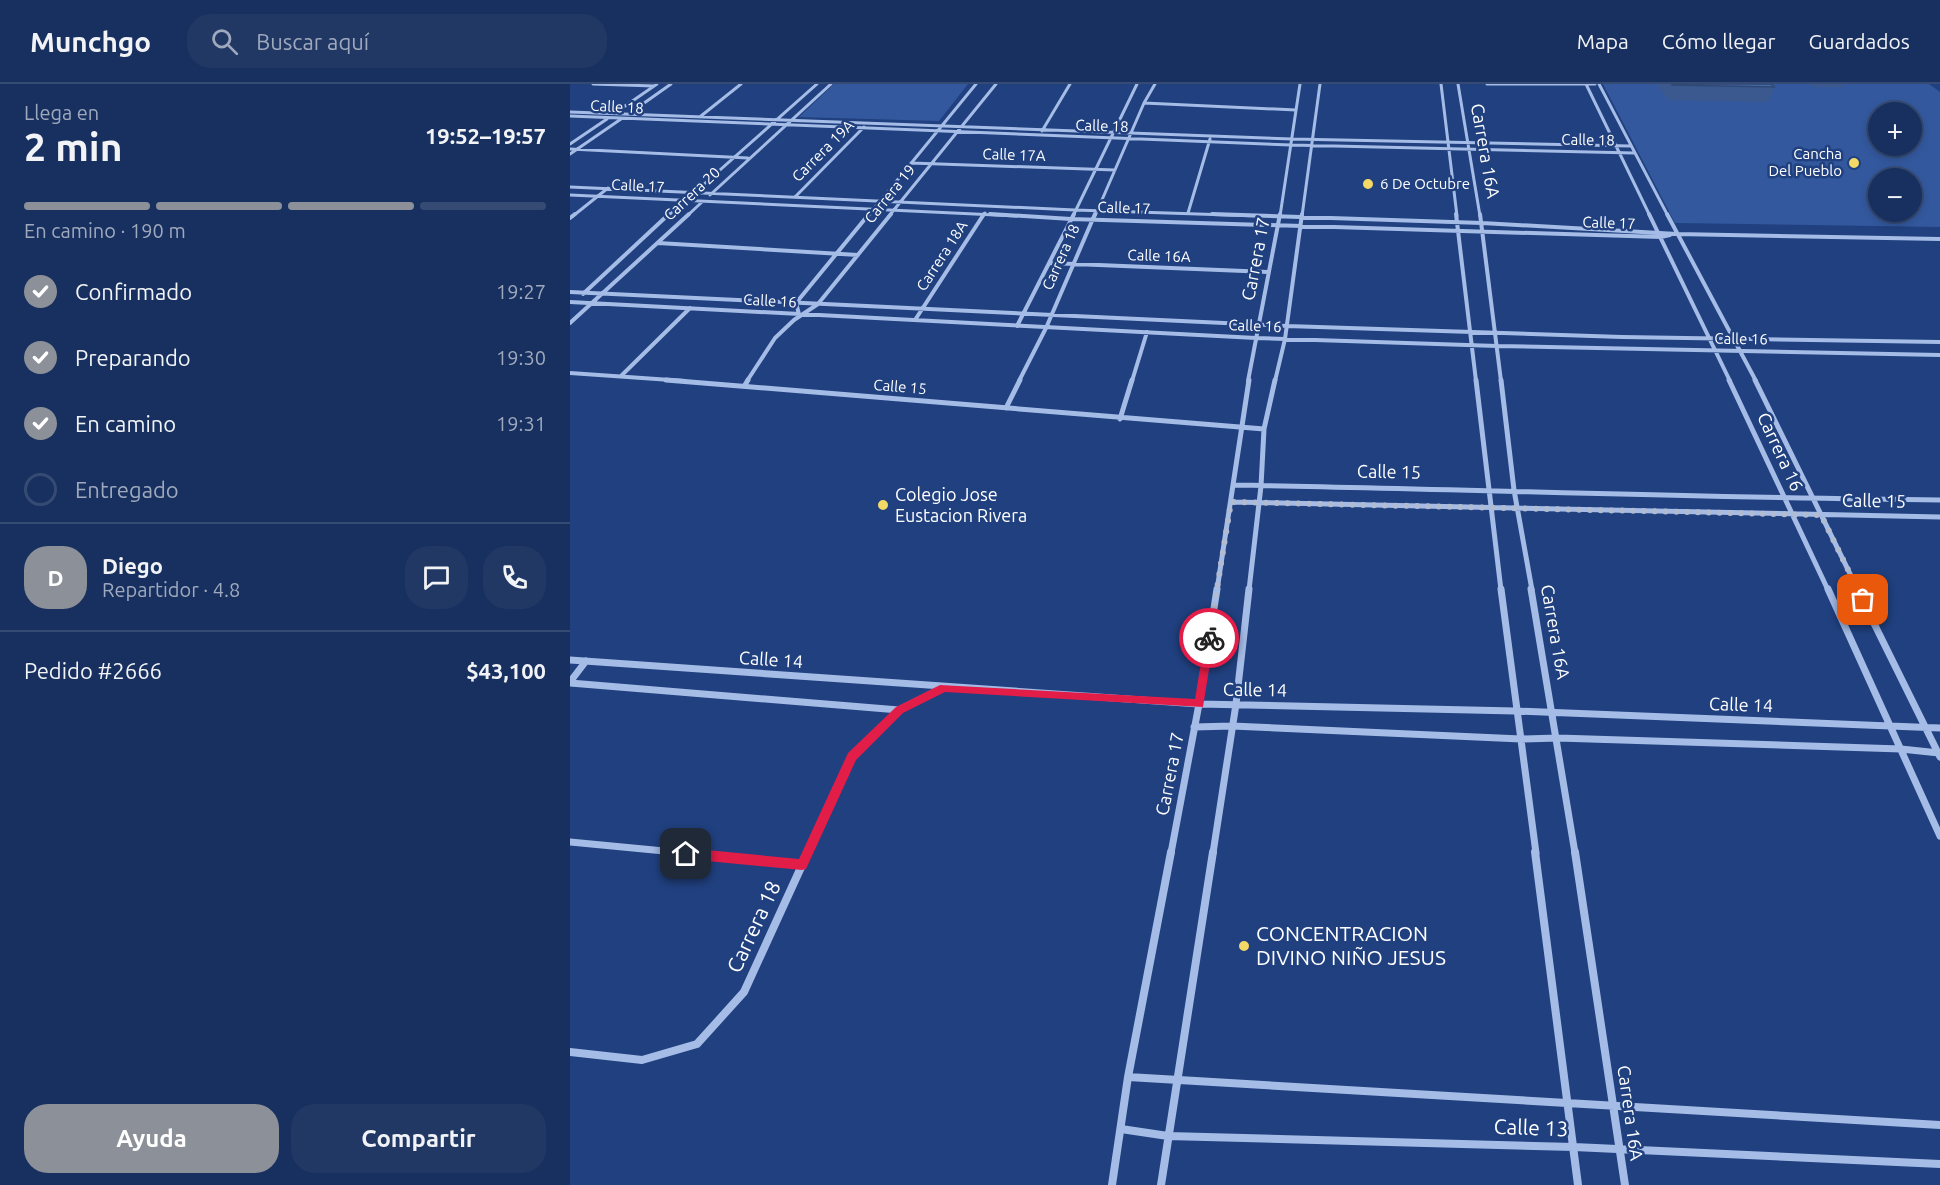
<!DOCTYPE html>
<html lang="es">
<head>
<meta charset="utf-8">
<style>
	:root { --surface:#18305f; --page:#213865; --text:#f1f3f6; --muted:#9fa9bd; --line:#364b74; --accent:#8c9099 }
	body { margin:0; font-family:Ubuntu,sans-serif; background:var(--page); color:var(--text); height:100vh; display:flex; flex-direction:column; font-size:22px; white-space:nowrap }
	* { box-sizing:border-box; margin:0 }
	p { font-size:20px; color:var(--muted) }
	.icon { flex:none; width:33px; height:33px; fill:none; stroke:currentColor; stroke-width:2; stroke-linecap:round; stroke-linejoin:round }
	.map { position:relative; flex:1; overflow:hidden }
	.drawer { display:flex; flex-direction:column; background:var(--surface); width:570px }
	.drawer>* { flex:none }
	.fabs { position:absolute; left:1298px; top:18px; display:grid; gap:12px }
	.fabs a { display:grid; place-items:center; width:54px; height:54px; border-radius:50%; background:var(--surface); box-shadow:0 3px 9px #0003,0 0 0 2px var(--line); font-size:30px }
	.pin { position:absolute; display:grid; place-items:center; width:51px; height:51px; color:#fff; margin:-26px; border-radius:12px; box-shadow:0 3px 9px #0006 }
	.courier { position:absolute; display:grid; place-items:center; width:60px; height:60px; margin:-30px; border:4px solid #e11d48; border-radius:50%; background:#fff; color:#222; box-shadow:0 2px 8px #0007 }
	.head em { font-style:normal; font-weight:700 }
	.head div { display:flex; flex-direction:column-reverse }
	.head { display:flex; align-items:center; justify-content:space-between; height:102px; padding:0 24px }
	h1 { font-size:39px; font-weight:700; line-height:45px }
	.bar { display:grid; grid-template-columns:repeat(4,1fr); gap:9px 6px; align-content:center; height:72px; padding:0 24px }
	.bar i { height:8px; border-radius:4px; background:var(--line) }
	.bar .selected { background:var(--accent) }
	.bar p { grid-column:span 4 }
	.line { display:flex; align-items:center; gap:15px; padding:0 24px; border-top:2px solid var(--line) }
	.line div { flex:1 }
	.round { display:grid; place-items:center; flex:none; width:63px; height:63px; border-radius:24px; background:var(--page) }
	ol { padding:0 24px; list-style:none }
	li { display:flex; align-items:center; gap:18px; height:66px }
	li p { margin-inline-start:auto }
	li .icon { padding:6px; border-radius:50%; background:var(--accent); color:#fff; stroke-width:4 }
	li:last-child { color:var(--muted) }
	li i { width:33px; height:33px; border:3px solid var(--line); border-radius:50% }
	.button { display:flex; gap:12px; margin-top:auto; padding:12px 24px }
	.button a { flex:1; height:69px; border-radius:24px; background:var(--accent); color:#fff; font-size:24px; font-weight:700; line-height:69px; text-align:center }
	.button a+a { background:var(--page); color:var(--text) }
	header { display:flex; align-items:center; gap:36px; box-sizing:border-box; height:84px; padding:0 30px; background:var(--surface); border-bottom:2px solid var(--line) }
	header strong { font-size:28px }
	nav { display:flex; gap:33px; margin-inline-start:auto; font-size:21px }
	.search { width:420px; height:54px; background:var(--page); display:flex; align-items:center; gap:15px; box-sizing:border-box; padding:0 21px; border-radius:24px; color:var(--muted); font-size:22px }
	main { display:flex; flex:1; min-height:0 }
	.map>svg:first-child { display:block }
</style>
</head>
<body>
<header>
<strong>Munchgo</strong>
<div class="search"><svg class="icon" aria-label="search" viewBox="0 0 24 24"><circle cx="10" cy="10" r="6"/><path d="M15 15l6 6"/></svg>Buscar aquí</div>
<nav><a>Mapa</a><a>Cómo llegar</a><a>Guardados</a></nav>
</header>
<main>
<section class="drawer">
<div class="head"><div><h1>2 min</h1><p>Llega en</p></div><em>19:52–19:57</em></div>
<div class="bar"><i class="selected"></i><i class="selected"></i><i class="selected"></i><i></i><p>En camino · 190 m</p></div>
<ol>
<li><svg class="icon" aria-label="check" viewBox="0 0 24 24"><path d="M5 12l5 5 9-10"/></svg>Confirmado<p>19:27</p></li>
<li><svg class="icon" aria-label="check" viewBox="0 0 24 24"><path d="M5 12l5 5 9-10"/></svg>Preparando<p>19:30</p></li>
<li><svg class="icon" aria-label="check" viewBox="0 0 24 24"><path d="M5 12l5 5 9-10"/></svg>En camino<p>19:31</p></li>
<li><i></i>Entregado</li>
</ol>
<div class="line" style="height:108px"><b class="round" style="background:var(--accent);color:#fff">D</b><div><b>Diego</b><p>Repartidor · 4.8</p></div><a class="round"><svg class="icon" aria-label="chat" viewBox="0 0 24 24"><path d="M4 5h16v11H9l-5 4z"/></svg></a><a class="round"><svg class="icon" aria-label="phone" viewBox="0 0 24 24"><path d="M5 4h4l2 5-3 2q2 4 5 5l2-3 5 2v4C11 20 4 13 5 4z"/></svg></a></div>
<div class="line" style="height:78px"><div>Pedido #2666</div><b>$43,100</b></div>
<div class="button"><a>Ayuda</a><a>Compartir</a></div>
</section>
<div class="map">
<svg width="1370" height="1101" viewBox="0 0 1370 1101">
	<rect width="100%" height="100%" fill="#20407f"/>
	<path fill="#33589d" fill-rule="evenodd" d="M264,0h134l-29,37 -140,-4z
		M1033,0h326l11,8v135l-265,-4zM1308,28h33v34h-33zM1308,94h33v34h-33z"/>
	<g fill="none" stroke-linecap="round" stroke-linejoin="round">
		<path stroke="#a5bce7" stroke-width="3" d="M23,0l61,2
			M871,0l16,132
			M888,0l22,132
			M917,0h108
			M1016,0l64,132
			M1029,0l69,132
			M574,19l152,7
			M0,28l722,27 338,7
			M45,29l42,-29
			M60,29l41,-29
			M0,32l721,29 343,8
			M131,32l40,-32
			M472,47l28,-47
			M0,60l37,-25
			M0,65l178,9
			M0,70l51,-35
			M341,79l204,7
			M0,103l505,23 184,6
			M124,109l123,-109
			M0,111l447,21
			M140,111l121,-111
			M225,113l69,-70
			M618,129l22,-74
			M3,132l35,-28
			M98,132l18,-17
			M117,132l15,-14
			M298,132l108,-132
			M319,132l107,-132
			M413,132l2,-3
			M503,132l64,-132
			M525,132l49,-113 11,-19
			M710,132l20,-132
			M732,132l18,-132"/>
		<path stroke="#a5bce7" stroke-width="4" d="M420,130l81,5 590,18 9,-2
			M642,130l270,9 195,11 263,5
			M886,130l20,167
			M910,130l21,167
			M1079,130l81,167
			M1097,130l89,167
			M0,134l5,-4
			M88,159l200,12
			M480,179l218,9
			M0,208l717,34 335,11 318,5
			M13,210l86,-80
			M0,218l686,36 241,8 443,9
			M229,230l-3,-11 73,-89
			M345,236l69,-106
			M0,239l119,-109
			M447,242l57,-112
			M0,289l115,8
			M51,292l69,-68
			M177,297l28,-43 19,-18 24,-16 73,-90
			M449,297l27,-53 49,-114
			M562,297l15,-49
			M678,297l32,-167
			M705,297l10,-42 17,-125"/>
		<path stroke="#a5bce7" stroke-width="5" d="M96,296l598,49
			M906,296l25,210
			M931,296l13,110 18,100
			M1159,296l99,210
			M1185,296l103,210
			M175,301l3,-5
			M436,324l14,-28
			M550,335l12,-39
			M664,401c235,4 471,13 706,15
			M661,418l709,15
			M647,506l32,-210
			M679,506l12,-104 3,-57 11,-49"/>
		<path stroke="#a5bce7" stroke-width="7" d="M931,505l35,264
			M961,505l44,264
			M1258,505l112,247
			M1287,505l83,168
			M0,576l629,44 316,7 425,17
			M0,598l16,-21
			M0,599l329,27
			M624,643l38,-1 289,13 37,-1 343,11 38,4
			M0,758l115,11
			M238,769l44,-96 47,-47 44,-22
			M601,769l28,-149 18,-115
			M643,769l23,-149 13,-115"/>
		<path stroke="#a5bce7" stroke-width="8" d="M100,768l132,13
			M965,768l43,333
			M1005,768l50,333
			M0,968l72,8 55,-16 47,-52 64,-140
			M558,993l812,48
			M551,1045l47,7 406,11 366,17
			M542,1101l16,-108 43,-225
			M591,1101l52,-333"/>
	</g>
	<path fill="#3b598f" d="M1087,0h114l3,3 -6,15 -100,-2z
		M1240,0h34l-1,3h-30z"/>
	<path fill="#4567a6" stroke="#304874" stroke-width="1.5" d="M1102,0h99l3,3 -102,-2z"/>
	<path fill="#e11d48" d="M639,551l5,3 -11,69 -258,-15 -42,21 -47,47 -50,109 -4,1 -116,-11 -6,-5 6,-6 113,11 49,-106 48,-46 44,-22 255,14 10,-61z"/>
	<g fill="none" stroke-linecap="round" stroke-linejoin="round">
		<path stroke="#b1bcd2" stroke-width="6" stroke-dasharray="0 10.8" d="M639,554l22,-136 590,13 42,85"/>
	</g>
	<g fill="#f4d966" stroke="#20407f" stroke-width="2">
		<circle cx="1284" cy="79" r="6"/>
		<circle cx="798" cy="100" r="6"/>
		<circle cx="313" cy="421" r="6"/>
		<circle cx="674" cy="862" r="6"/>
	</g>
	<g text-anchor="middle" stroke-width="5" stroke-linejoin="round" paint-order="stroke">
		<g font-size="15" fill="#fff" stroke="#20407f">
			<text transform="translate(47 23) rotate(3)" y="5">Calle 18</text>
			<text transform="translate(532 42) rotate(2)" y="5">Calle 18</text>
			<text transform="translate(1018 56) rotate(1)" y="5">Calle 18</text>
			<text transform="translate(253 67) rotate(-45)" y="5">Carrera 19A</text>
			<text transform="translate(444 71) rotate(2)" y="5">Calle 17A</text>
			<text transform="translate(68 102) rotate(3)" y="5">Calle 17</text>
			<text transform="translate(122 110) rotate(-43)" y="5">Carrera 20</text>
			<text transform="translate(320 110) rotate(-51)" y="5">Carrera 19</text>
			<text transform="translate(554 124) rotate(2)" y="5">Calle 17</text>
			<text transform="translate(1039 139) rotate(2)" y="5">Calle 17</text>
			<text transform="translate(372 172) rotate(-57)" y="5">Carrera 18A</text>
			<text transform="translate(589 172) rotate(2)" y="5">Calle 16A</text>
			<text transform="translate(491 173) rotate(-66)" y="5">Carrera 18</text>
			<text transform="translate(200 217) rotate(3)" y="5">Calle 16</text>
			<text transform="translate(685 242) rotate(2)" y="5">Calle 16</text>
			<text transform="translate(1171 255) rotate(1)" y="5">Calle 16</text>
			<text transform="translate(330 303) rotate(5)" y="5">Calle 15</text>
		</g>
		<g font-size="15" fill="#fff" stroke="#20407f" text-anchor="end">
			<text x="1272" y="75">Cancha<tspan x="1272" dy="17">Del Pueblo</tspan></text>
			<text x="810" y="105" text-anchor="start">6 De Octubre</text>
		</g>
		<g font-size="18" fill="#fff" stroke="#20407f">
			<text transform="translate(915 67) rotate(80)" y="6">Carrera 16A</text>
			<text transform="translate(686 175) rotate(-79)" y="6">Carrera 17</text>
			<text transform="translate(1210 368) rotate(65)" y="6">Carrera 16</text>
			<text transform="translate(819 388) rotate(1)" y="6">Calle 15</text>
			<text transform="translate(1304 417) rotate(1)" y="6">Calle 15</text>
			<text transform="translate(985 548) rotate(80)" y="6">Carrera 16A</text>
			<text transform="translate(201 576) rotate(4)" y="6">Calle 14</text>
			<text transform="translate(685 606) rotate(1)" y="6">Calle 14</text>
			<text transform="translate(1171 621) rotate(2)" y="6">Calle 14</text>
			<text transform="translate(600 690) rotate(-79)" y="6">Carrera 17</text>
			<text transform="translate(1060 1029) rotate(82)" y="6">Carrera 16A</text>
		</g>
		<g font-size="18" fill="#fff" stroke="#20407f" text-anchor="start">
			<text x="325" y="417">Colegio Jose<tspan x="325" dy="21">Eustacion Rivera</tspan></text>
		</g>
		<g font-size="21" fill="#fff" stroke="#20407f">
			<text transform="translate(184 843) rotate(-65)" y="7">Carrera 18</text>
			<text transform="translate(961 1044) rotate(2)" y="7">Calle 13</text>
		</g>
		<g font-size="21" fill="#fff" stroke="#20407f" text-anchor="start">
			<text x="686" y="857">CONCENTRACION<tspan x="686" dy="24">DIVINO NIÑO JESUS</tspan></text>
		</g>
	</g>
</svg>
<div class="fabs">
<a>+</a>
<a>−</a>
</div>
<div class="pin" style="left:1293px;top:516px;background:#ea580c"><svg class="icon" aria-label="bag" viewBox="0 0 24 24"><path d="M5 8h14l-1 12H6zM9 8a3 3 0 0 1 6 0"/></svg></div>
<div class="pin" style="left:116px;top:770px;background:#1f2937"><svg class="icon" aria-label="home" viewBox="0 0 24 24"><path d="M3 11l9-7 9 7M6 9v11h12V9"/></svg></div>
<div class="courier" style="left:639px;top:554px"><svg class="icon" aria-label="bike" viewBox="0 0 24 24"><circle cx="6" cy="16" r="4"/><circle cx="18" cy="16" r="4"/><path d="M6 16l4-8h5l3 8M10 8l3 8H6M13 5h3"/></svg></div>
</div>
</main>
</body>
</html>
